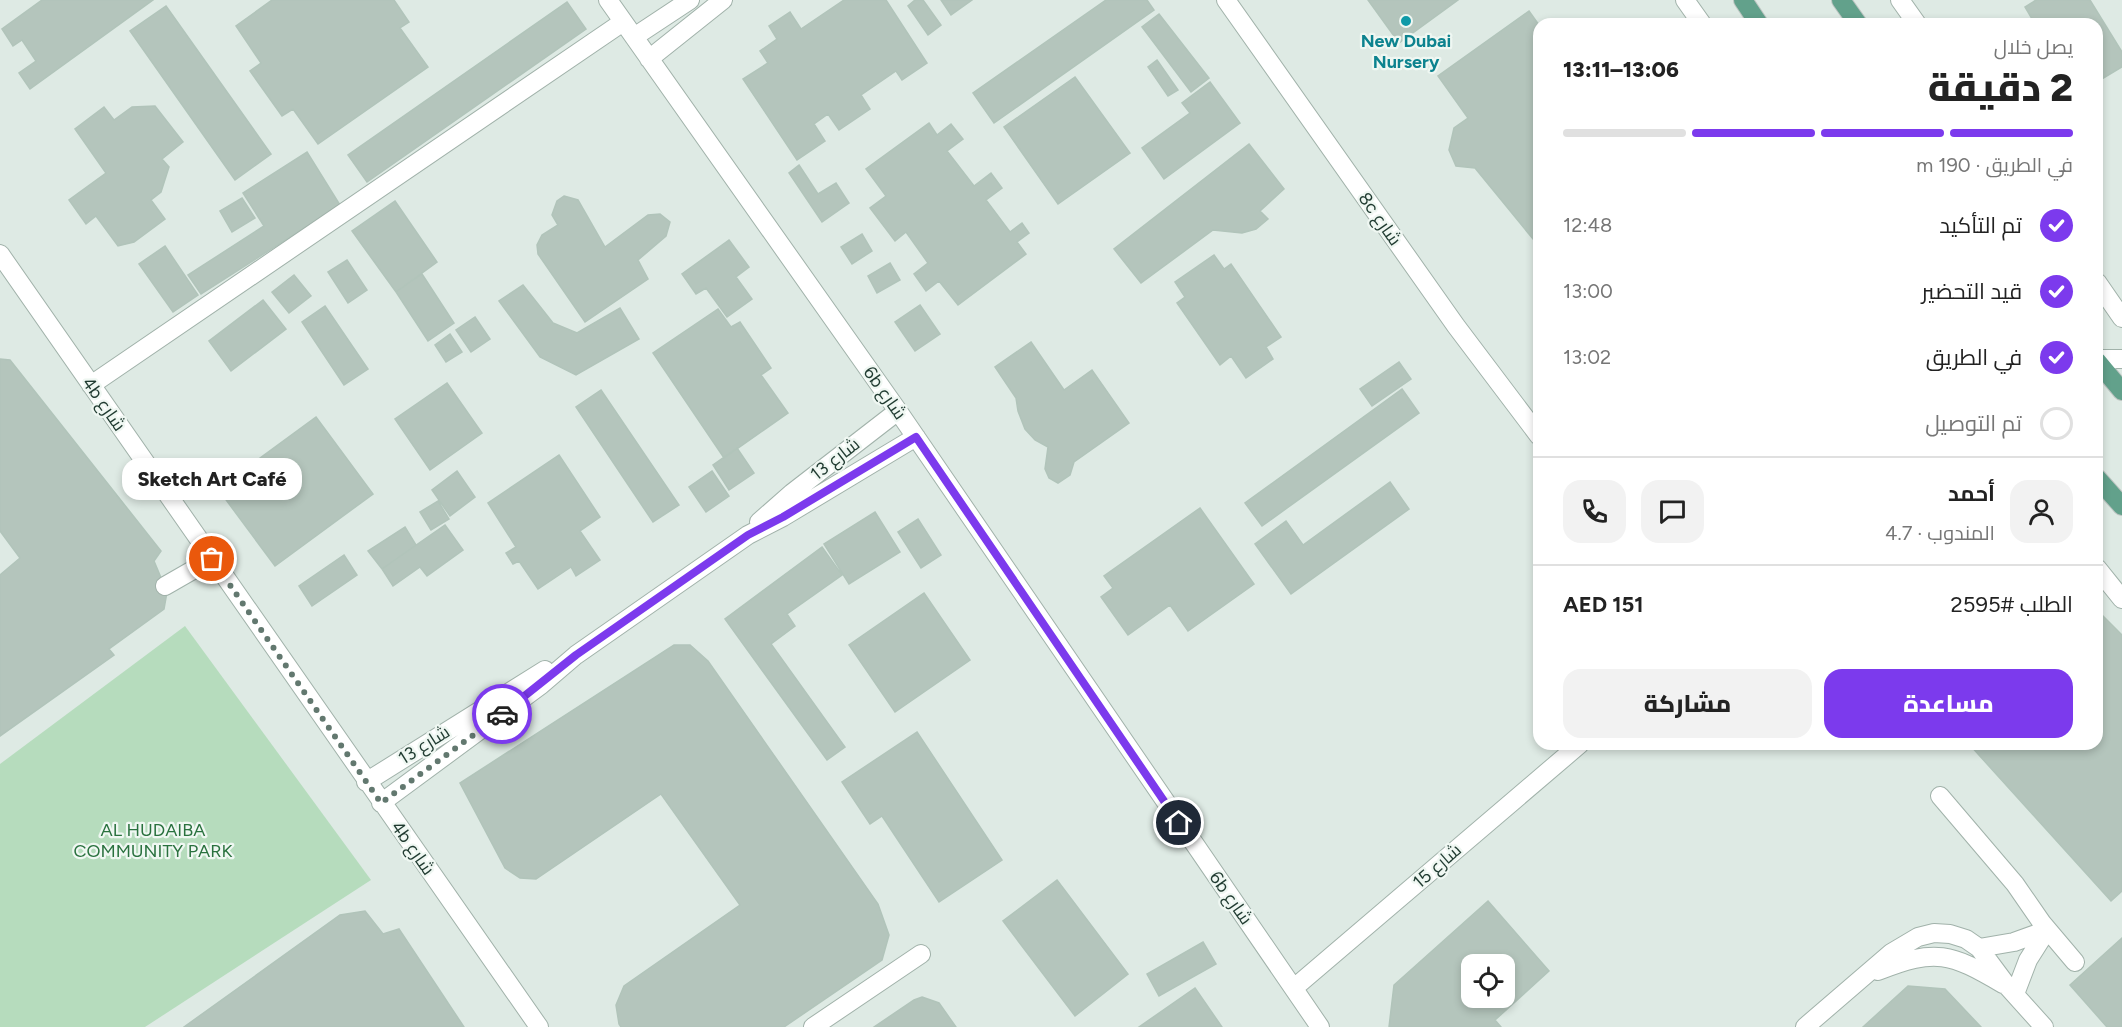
<!DOCTYPE html>
<html lang="ar">
<head>
<meta charset="utf-8">
<style>
	:root { --surface:#fff; --page:#f2f2f2; --text:#222; --muted:#767676; --line:#e0e0e0; --accent:#7c3aed }
	body { margin:0; font-family:Figtree,Cairo,sans-serif; background:var(--page); color:var(--text); direction:rtl; height:100vh; display:flex; flex-direction:column; font-size:22px; white-space:nowrap }
	* { box-sizing:border-box; margin:0 }
	p { font-size:20px; color:var(--muted) }
	.icon { flex:none; width:33px; height:33px; fill:none; stroke:currentColor; stroke-width:2; stroke-linecap:round; stroke-linejoin:round }
	.map { position:relative; flex:1; overflow:hidden; direction:ltr }
	.details { position:absolute; left:1533px; top:18px; width:570px; height:732px; display:flex; flex-direction:column; background:var(--surface); border-radius:18px; box-shadow:0 3px 9px #0003; direction:rtl }
	.details>* { flex:none }
	.controls { position:absolute; left:1461px; top:954px; display:grid; gap:12px }
	.controls a { display:grid; place-items:center; width:54px; height:54px; border-radius:12px; background:var(--surface); box-shadow:0 3px 9px #0003; font-size:30px }
	.pin { position:absolute; display:grid; place-items:center; width:51px; height:51px; color:#fff; margin:-26px; border:3px solid #fff; border-radius:50%; box-shadow:0 2px 6px #0007 }
	.courier { position:absolute; display:grid; place-items:center; width:60px; height:60px; margin:-30px; border:4px solid #7c3aed; border-radius:50%; background:#fff; color:#222; box-shadow:0 2px 8px #0007 }
	.bubble { position:absolute; height:42px; border-radius:18px; background:var(--surface); box-shadow:0 3px 9px #0003; font-size:20px; font-weight:800; line-height:42px; text-align:center; direction:rtl }
	.head em { font-style:normal; font-weight:800 }
	.head div { display:flex; flex-direction:column-reverse }
	.head { display:flex; align-items:center; justify-content:space-between; height:102px; padding:0 30px }
	h1 { font-size:39px; font-weight:800; line-height:45px }
	.bar { display:grid; grid-template-columns:repeat(4,1fr); gap:9px 6px; align-content:center; height:72px; padding:0 30px }
	.bar i { height:8px; border-radius:4px; background:var(--line) }
	.bar .current { background:var(--accent) }
	.bar p { grid-column:span 4 }
	.line { display:flex; align-items:center; gap:15px; padding:0 30px; border-top:2px solid var(--line) }
	.line div { flex:1 }
	.round { display:grid; place-items:center; flex:none; width:63px; height:63px; border-radius:18px; background:var(--page) }
	ol { padding:0 30px; list-style:none }
	li { display:flex; align-items:center; gap:18px; height:66px }
	li p { margin-inline-start:auto }
	li .icon { padding:6px; border-radius:50%; background:var(--accent); color:#fff; stroke-width:4 }
	li:last-child { color:var(--muted) }
	li i { width:33px; height:33px; border:3px solid var(--line); border-radius:50% }
	.action { display:flex; gap:12px; margin-top:auto; padding:12px 30px }
	.action a { flex:1; height:69px; border-radius:18px; background:var(--accent); color:#fff; font-size:24px; font-weight:800; line-height:69px; text-align:center }
	.action a+a { background:var(--page); color:var(--text) }
	.map>svg:first-child { display:block }
</style>
</head>
<body>
<div class="map">
<svg width="2122" height="1027" viewBox="0 0 2122 1027">
	<rect width="100%" height="100%" fill="#deeae4"/>
	<path fill="#b6dcbd" d="M185,626l186,254 -226,147h-145v-263z"/>
	<path fill="#b4c5bc" stroke="#b1c4ba" stroke-width="1.5" fill-rule="evenodd" d="M42,0h111l-123,89 -11,-16 17,-12 -14,-21 -9,6 -11,-17z
		M272,0h122l15,22 -9,6 28,39 -110,77 -25,-35 -11,7 -32,-45 11,-8 -25,-37z
		M844,0h42l41,63 -25,17 -6,-9 -35,24 9,14 -31,21 -11,-16 -14,10 11,17 -28,19 -54,-81 25,-16 -8,-12 17,-12 -8,-13 21,-14 11,17z
		M915,0h8l18,25 -13,10 -20,-29z
		M941,0h31l-21,15z
		M1106,0h41l7,10 -160,113 -21,-30z
		M1368,0h90l-59,43z
		M2036,0h54l32,52v15l-25,15v-58h-62l-10,-17z
		M567,2l19,27 -219,153 -19,-27z
		M166,6l105,148 -36,26 -105,-149z
		M1529,11l10,14v209l-6,5 -58,-71 -19,-2 -7,-16 5,-22 14,-10 -30,-42z
		M1159,14l50,64 -18,14 -49,-65z
		M1157,60l21,30 -10,6 -20,-29z
		M1075,77l55,76 -72,51 -54,-77z
		M1210,82l30,41 -76,56 -22,-31 48,-35 -8,-10z
		M155,106l28,36 -21,17 7,8 -8,25 -10,8 14,19 -31,23 -16,4 -22,-30 -10,8 -17,-24 37,-27 -31,-44 29,-22 10,13 18,-13z
		M929,123l8,12 14,-11 12,15 -16,12 27,35 17,-13 11,15 -16,12 24,32 12,-9 7,10 -12,9 9,12 -68,51 -19,-24 -13,10 -12,-17 14,-11 -22,-31 -11,9 -25,-33 16,-12 -20,-27z
		M1249,144l35,45 -24,22 8,8 -12,10 -14,4 -29,-3 -72,53 -27,-34z
		M307,152l33,53 -139,89 -13,-19 76,-49 -21,-33z
		M799,165l19,29 18,-11 13,20 -27,19 -33,-49z
		M564,196l14,4 27,47 43,-32 12,-1 10,8 -4,14 -28,24 10,19 -63,43 -47,-68 -1,-9 5,-10 16,-10 -6,-10 5,-14z
		M242,198l13,20 -23,14 -12,-21z
		M395,201l42,61 -41,30 -44,-61z
		M862,234l10,17 -20,13 -11,-17z
		M729,240l20,27 -13,10 16,22 -25,18 -21,-29 -10,6 -14,-20z
		M165,246l33,49 -25,17 -34,-48z
		M1214,255l10,14 7,-5 50,73 -15,10 7,12 -27,19 -15,-22 -11,9 -43,-62 8,-6 -10,-15z
		M347,260l20,30 -19,13 -20,-31z
		M890,263l10,17 -23,13 -9,-17z
		M422,274l32,49 -26,18 -32,-49z
		M294,275l17,21 -22,17 -17,-21z
		M523,285l30,38 24,10 43,-25 19,31 -63,36 -36,-18 -41,-56z
		M263,300l23,29 -55,42 -22,-30z
		M920,305l20,29 -25,17 -20,-29z
		M325,306l43,63 -24,16 -42,-63z
		M718,309l13,18 9,-5 31,46 -10,7 27,38 -64,45 -71,-105z
		M475,317l15,22 -19,13 -15,-22z
		M450,334l12,18 -16,10 -11,-17z
		M1031,342l33,48 28,-20 37,53 -55,39 -4,13 -12,8 -9,-5 -4,-9 3,-22 -13,-7 -10,-11 -7,-18 -2,-13 -21,-31z
		M0,359l10,1 151,191 -7,10 13,31 -3,17 -55,40 5,6 -114,81v-161l20,-17 -20,-27z
		M1399,362l12,17 -39,27 -12,-17z
		M447,383l35,50 -52,37 -35,-51z
		M1402,389l17,24 -157,113 -17,-23z
		M601,390l78,115 -26,17 -77,-115z
		M316,417l57,77 -98,72 -57,-77z
		M737,448l17,25 -25,17 -16,-25z
		M559,455l41,62 -20,14 20,29 -24,16 -5,-9 -33,22 -19,-28 -6,3 -7,-11 10,-6 -28,-44z
		M457,471l18,26 -25,19 -18,-26z
		M712,471l17,25 -23,16 -17,-25z
		M1390,482l19,27 -118,85 -36,-50 31,-23 17,24z
		M438,501l11,18 -18,11 -11,-18z
		M1200,508l54,76 -66,47 -18,-26 -42,30 -27,-38 12,-9 -9,-12z
		M875,512l25,40 -51,32 -25,-40z
		M918,519l23,36 -20,13 -23,-36z
		M445,525l18,25 -36,26 -7,-9 -27,19 -11,-17z
		M405,527l11,18 -34,24 -14,-18z
		M822,547l20,28 -55,39 8,12 -24,18 74,103 -18,13 -102,-141z
		M344,555l13,20 -45,31 -13,-20z
		M924,593l46,67 -75,52 -46,-67z
		M2097,610l25,25v256l-11,10 -142,-157h128z
		M674,645h16l18,16 170,243 11,31 -7,25 -98,67h-163l-2,-3 -3,-19 8,-19 116,-81 -79,-111 -125,85 -16,-1 -15,-10 -45,-85z
		M917,732l85,128 -63,42 -57,-86 -12,8 -28,-42z
		M1057,880l71,94 -53,42 -72,-95z
		M1488,901l61,70 -54,49 6,7h-112l5,-42zM1472,964h32v34h-32z
		M365,911l18,23 16,-5 65,98h-280l156,-112z
		M2122,938v89h-15l-37,-42z
		M1203,942l13,22 -57,32 -12,-22z
		M1908,986l37,3 36,38h-118z
		M1195,988l27,39h-83z
		M922,997l17,6 17,24h-82l40,-27z"/>
	<g fill="none" stroke-linecap="round" stroke-linejoin="round">
		<g stroke="#a1b2aa" stroke-width="20">
			<path id="minor" d="M608,0l290,411 422,616
				M1226,0l230,326 83,110
				M1685,0l17,24
				M1900,0l17,24
				M634,37l56,-37
				M649,59l74,-59
				M0,254l539,773
				M2097,282l25,36
				M2097,359h25
				M91,385l532,-363
				M759,522l33,-29 106,-82
				M2097,568l25,31
				M165,586l47,-27
				M366,782l179,-112
				M1940,796l75,88 27,39 33,39
				M381,803l160,-118 35,-30 172,-120 35,-18 133,-80
				M1979,948l35,-6 33,-12
				M1878,971c58,-23 72,-18 125,13
				M1294,988l286,-244
				M2015,994l13,-34 19,-30
				M813,1027l108,-73
				M1805,1027l86,-74 27,-16 16,-4 16,1 16,5 13,9 29,39 36,40"/>
		</g>
		<g stroke="#bcc4c1" stroke-width="20">
			<path id="major" d="M1743,0l16,24
				M1841,0l17,24
				M2097,361l25,30
				M2097,478l25,28"/>
		</g>
		<use href="#minor" stroke="#fff" stroke-width="18"/>
		<use href="#major" stroke="#62a18b" stroke-width="18"/>
	</g>
	<g fill="none" stroke-linecap="round" stroke-linejoin="round">
		<path stroke="#62786f" stroke-width="6" stroke-dasharray="0 10.8" d="M212,559l169,244 121,-89"/>
		<path stroke="#7c3aed" stroke-width="8" d="M502,714l74,-59 172,-120 35,-18 133,-80 263,386"/>
	</g>
	<circle fill="#0f9aa8" stroke="#eff7f2" stroke-width="2" cx="1406" cy="21" r="6"/>
	<g text-anchor="middle" stroke-width="4.5" stroke-linejoin="round" paint-order="stroke">
		<g font-size="18" font-weight="bold" fill="#0d838f" stroke="#eff7f2">
			<text x="1406" y="47">New Dubai<tspan x="1406" dy="21">Nursery</tspan></text>
		</g>
		<g font-size="18" fill="#1f3a30" stroke="#eff7f2">
			<text transform="translate(1380 219) rotate(55)" y="6">8c شارع</text>
			<text transform="translate(885 393) rotate(55)" y="6">6b شارع</text>
			<text transform="translate(104 404) rotate(55)" y="6">4b شارع</text>
			<text transform="translate(835 459) rotate(-38)" y="6">شارع 13</text>
			<text transform="translate(424 745) rotate(-32)" y="6">شارع 13</text>
			<text transform="translate(413 848) rotate(55)" y="6">4b شارع</text>
			<text transform="translate(1437 866) rotate(-41)" y="6">شارع 15</text>
			<text transform="translate(1231 898) rotate(55)" y="6">6b شارع</text>
		</g>
		<g font-size="18" fill="#29713e" stroke="#eff7f2">
			<text x="153" y="836">AL HUDAIBA<tspan x="153" dy="21">COMMUNITY PARK</tspan></text>
		</g>
	</g>
</svg>
<div class="controls">
<a><svg class="icon" aria-label="locate" viewBox="0 0 24 24"><circle cx="12" cy="12" r="6"/><path d="M12 2v4M12 18v4M2 12h4M18 12h4"/></svg></a>
</div>
<div class="pin" style="left:212px;top:559px;background:#ea580c"><svg class="icon" aria-label="bag" viewBox="0 0 24 24"><path d="M5 8h14l-1 12H6zM9 8a3 3 0 0 1 6 0"/></svg></div>
<div class="pin" style="left:1179px;top:823px;background:#1f2937"><svg class="icon" aria-label="home" viewBox="0 0 24 24"><path d="M3 11l9-7 9 7M6 9v11h12V9"/></svg></div>
<div class="courier" style="left:502px;top:714px"><svg class="icon" aria-label="car" viewBox="0 0 24 24"><path d="M5 17H2v-5l4-1 3-4h7l3 4 3 1v5h-3M9 17h6M6 11h13"/><circle cx="7" cy="17" r="2"/><circle cx="17" cy="17" r="2"/></svg></div>
<div class="bubble" style="left:122px;top:458px;width:180px">Sketch Art Café</div>
<section class="details">
<div class="head"><div><h1>2 دقيقة</h1><p>يصل خلال</p></div><em>13:06–13:11</em></div>
<div class="bar"><i class="current"></i><i class="current"></i><i class="current"></i><i></i><p>في الطريق · 190 m</p></div>
<ol>
<li><svg class="icon" aria-label="check" viewBox="0 0 24 24"><path d="M5 12l5 5 9-10"/></svg>تم التأكيد<p>12:48</p></li>
<li><svg class="icon" aria-label="check" viewBox="0 0 24 24"><path d="M5 12l5 5 9-10"/></svg>قيد التحضير<p>13:00</p></li>
<li><svg class="icon" aria-label="check" viewBox="0 0 24 24"><path d="M5 12l5 5 9-10"/></svg>في الطريق<p>13:02</p></li>
<li><i></i>تم التوصيل</li>
</ol>
<div class="line" style="height:108px"><a class="round"><svg class="icon" aria-label="person" viewBox="0 0 24 24"><circle cx="12" cy="8" r="4"/><path d="M4 21q1-7 8-7t8 7"/></svg></a><div><b>أحمد</b><p>المندوب · 4.7</p></div><a class="round"><svg class="icon" aria-label="chat" viewBox="0 0 24 24"><path d="M4 5h16v11H9l-5 4z"/></svg></a><a class="round"><svg class="icon" aria-label="phone" viewBox="0 0 24 24"><path d="M5 4h4l2 5-3 2q2 4 5 5l2-3 5 2v4C11 20 4 13 5 4z"/></svg></a></div>
<div class="line" style="height:78px"><div>الطلب #2595</div><b>AED 151</b></div>
<div class="action"><a>مساعدة</a><a>مشاركة</a></div>
</section>
</div>
</body>
</html>
